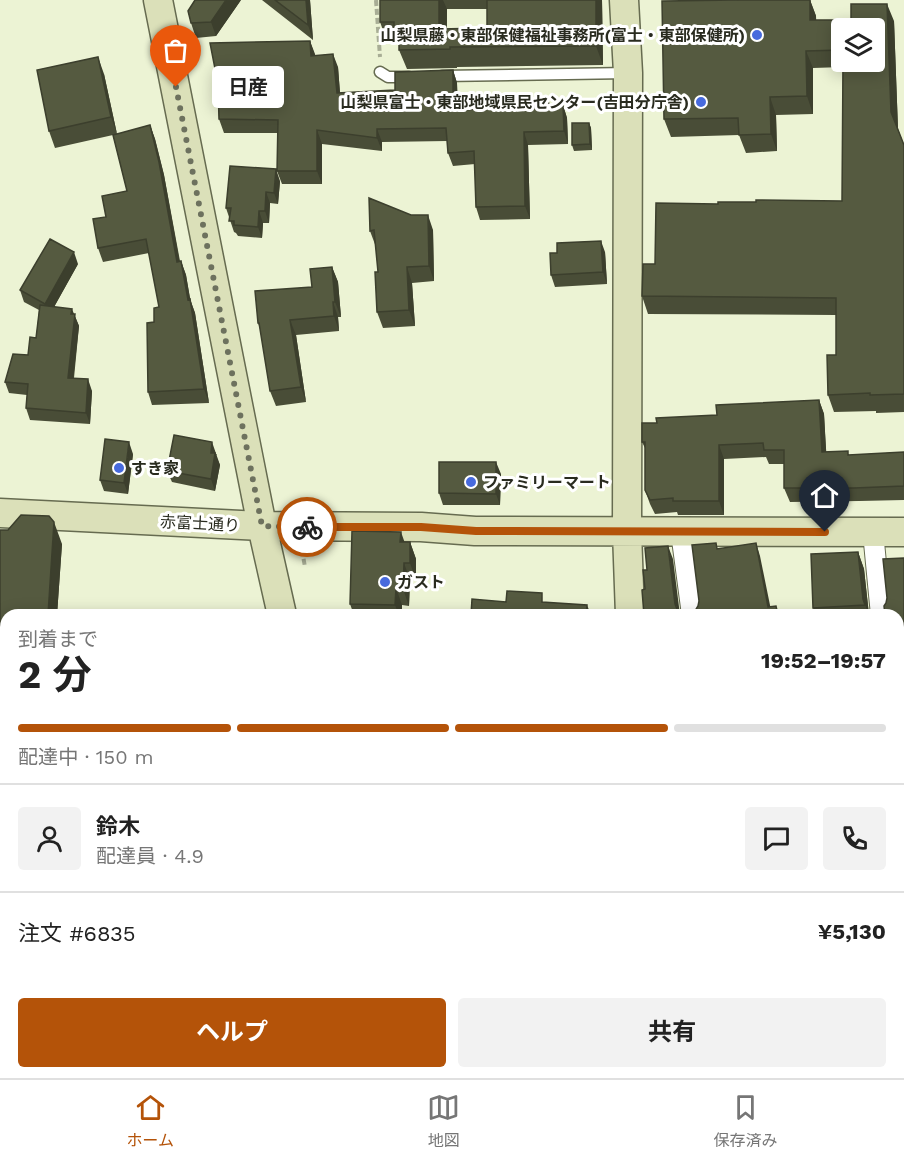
<!DOCTYPE html>
<html lang="ja">
<head>
<meta charset="utf-8">
<style>
	:root { --surface:#fff; --page:#f2f2f2; --text:#222; --muted:#767676; --line:#e0e0e0; --accent:#b45309 }
	body { margin:0; font-family:"Work Sans","Noto Sans JP",sans-serif; background:var(--page); color:var(--text); height:100vh; display:flex; flex-direction:column; font-size:22px; white-space:nowrap }
	* { box-sizing:border-box; margin:0 }
	p { font-size:20px; color:var(--muted) }
	.icon { flex:none; width:33px; height:33px; fill:none; stroke:currentColor; stroke-width:2; stroke-linecap:round; stroke-linejoin:round }
	.map { position:relative; flex:1; overflow:hidden }
	.side { position:absolute; left:0px; top:609px; width:904px; height:470px; display:flex; flex-direction:column; background:var(--surface); border-radius:18px 18px 0 0; box-shadow:0 3px 15px #0003 }
	.side>* { flex:none }
	.buttons { position:absolute; left:831px; top:18px; display:grid; gap:12px }
	.buttons a { display:grid; place-items:center; width:54px; height:54px; border-radius:6px; background:var(--surface); box-shadow:0 3px 15px #0003; font-size:30px }
	.pin { position:absolute; display:grid; place-items:center; width:51px; height:51px; color:#fff; margin:-62px -26px; border-radius:50% 50% 50% 0; rotate:-45deg; box-shadow:0 0 6px #0007 }
	.pin .icon { rotate:45deg }
	.courier { position:absolute; display:grid; place-items:center; width:60px; height:60px; margin:-30px; border:4px solid #b45309; border-radius:50%; background:#fff; color:#222; box-shadow:0 2px 8px #0007 }
	.bubble { position:absolute; height:42px; border-radius:6px; background:var(--surface); box-shadow:0 3px 15px #0003; font-size:20px; font-weight:700; line-height:42px; text-align:center }
	.head em { font-style:normal; font-weight:700 }
	.head div { display:flex; flex-direction:column-reverse }
	.head { display:flex; align-items:center; justify-content:space-between; height:102px; padding:0 18px }
	h1 { font-size:39px; font-weight:700; line-height:45px }
	.bar { display:grid; grid-template-columns:repeat(4,1fr); gap:9px 6px; align-content:center; height:72px; padding:0 18px }
	.bar i { height:8px; border-radius:4px; background:var(--line) }
	.bar .selected { background:var(--accent) }
	.bar p { grid-column:span 4 }
	.line { display:flex; align-items:center; gap:15px; padding:0 18px; border-top:2px solid var(--line) }
	.line div { flex:1 }
	.round { display:grid; place-items:center; flex:none; width:63px; height:63px; border-radius:6px; background:var(--page) }
	.action { display:flex; gap:12px; margin-top:auto; padding:12px 18px }
	.action a { flex:1; height:69px; border-radius:6px; background:var(--accent); color:#fff; font-size:24px; font-weight:700; line-height:69px; text-align:center }
	.action a+a { background:var(--page); color:var(--text) }
	.menu { display:flex; justify-content:space-around; align-items:center; height:84px; border-top:2px solid var(--line); background:var(--surface); font-size:16px; color:var(--muted) }
	.menu a { display:grid; justify-items:center; gap:3px }
	.menu .selected { color:var(--accent) }
	.map>svg:first-child { display:block }
</style>
</head>
<body>
<div class="map">
<svg width="904" height="1078" viewBox="0 0 904 1078">
	<rect width="100%" height="100%" fill="#ecf3d4"/>
	<g fill="none" stroke-linecap="round" stroke-linejoin="round">
		<g stroke="#666b50" stroke-width="13">
			<path id="lane" d="M380,72l8,5h21
				M442,76l186,-3"/>
		</g>
		<g stroke="#666b50" stroke-width="22">
			<path id="street" d="M681,532l11,83
				M873,532l8,83
				M898,787l6,54"/>
		</g>
		<g stroke="#666b50" stroke-width="31">
			<path id="secondary" d="M158,0l104,526 20,89
				M624,0l4,73 -1,459 3,83
				M0,513l262,13 159,1 54,4 429,1
				M377,1072l1,6
				M643,1072v6"/>
		</g>
		<path stroke="#a8ad95" stroke-width="4" stroke-dasharray="6 3" stroke-linecap="butt" d="M376,0l4,57
			M302,550l3,17"/>
		<use href="#lane" stroke="#fff" stroke-width="10"/>
		<use href="#street" stroke="#fff" stroke-width="20"/>
		<use href="#secondary" stroke="#dbe0b9" stroke-width="28"/>
	</g>
	<path fill="#494d37" fill-rule="evenodd" d="M241,0l-25,36 -20,2 -5,-15z
		M262,0h48l3,40z
		M380,0h222l1,65 -146,2v1l-50,1 -8,-19v-8l-12,-1 -7,-19zM447,9h40v19l-40,1z
		M739,0h71l6,16v4l78,1 4,108 6,16v267l-28,1v-2l-42,1 -6,-17 8,-40v-40l-188,-1 -6,-18 13,-32 63,-60 124,-3 1,-134 -30,1v46l-37,1 1,36 -31,2 -7,-18 -68,2 -7,-18zM842,28l32,34h-32z
		M310,41l5,15 23,11 2,26 55,-3 58,-20 4,13 1,28 56,-5 34,-8 2,7h13l4,13 1,26 -40,1 2,74 -50,1 -4,-13 -1,-43 -22,2 -5,-13 -1,-12 -65,1v9l-60,-7v40h-40l-5,-13 1,-38h-54l-5,-14 -1,-35z
		M104,74l13,60 33,-9 5,14 9,36 16,86h1l5,14 4,24 5,14 14,90 -57,2 -4,-13 6,-70 5,-15 -10,-54 -46,9 -5,-14 8,-31 21,-26 -14,-56 -58,13 -6,-17z
		M589,123l2,5 1,22 -18,1 -2,-6z
		M280,181l-2,23 -8,-1 -1,20h-6l-1,15 -24,-2 -2,-3 -2,-1 -8,-24z
		M369,198l64,32 1,51 -22,2 3,43 -32,2 -6,-16 1,-40 -2,-25 -6,-16z
		M605,252l2,32 -52,3 -4,-12 6,-22z
		M78,264l-24,43 20,7 5,12 -5,52 18,13 -2,33 -60,-4 -4,-12 1,-13 -18,-2 -4,-11 23,-27 8,-17 3,-28 -15,-8 -4,-12z
		M332,267l6,15 3,35h-3l1,14 -43,4 10,67 -30,4 -6,-15 -9,-60 -3,-8 54,-36z
		M819,400l5,14 2,38 23,3 55,-3v48l-45,1 -69,1 -6,-14v-24h-15l-3,-7 -42,2v56h-46l-1,-3 -22,2 -5,-10 -5,-14v-42l-3,-6 15,-19 60,-8z
		M133,454l-5,40 -24,-3 -4,-11z
		M217,454l-1,2 4,9 -5,26 -43,-9 -5,-11z
		M501,474l-1,31h-57l-4,-12z
		M0,530h8l54,14 -5,71h-51v73l-6,-1z
		M405,542h5l6,17v21h-6l-1,26 -7,-1v10h-48l-4,-11z
		M858,552l6,17 5,46h-53l-3,-7z
		M904,558v99h-6v-42l-12,-12z
		M0,869h6v57h-2l-4,-12z"/>
	<path fill="#3c3f2d" d="M226,0h15l-25,36 -5,-14z
		M306,0h4l3,40 -5,-15z
		M439,0h4l4,9 -1,39 -7,-19z
		M596,0h6l1,65 -7,-19z
		M810,0l6,16 1,22 -7,-18z
		M887,4l7,17 4,108 -7,-17z
		M310,41l5,13 1,15 -5,-13z
		M806,51l7,17v46l-6,-18z
		M333,54l5,13 3,39 -4,-13z
		M98,57l6,17 13,60 -6,-17z
		M453,70l4,13 1,41 -5,-13z
		M770,97l6,18 1,36 -6,-17z
		M563,105l4,13 1,26 -4,-13z
		M589,123l2,5 1,22 -2,-6z
		M150,125l5,14 9,36 18,100 -5,-13z
		M377,129l5,13v9l-5,-13z
		M317,130l5,14v40l-5,-13z
		M524,132l4,13 2,74 -5,-13z
		M276,169l4,12 -2,23 -4,-11z
		M266,192l4,11 -1,20 -4,-12z
		M259,211l4,12 -1,15 -4,-11z
		M428,215l5,15 1,51 -5,-15z
		M601,241l4,11 2,32 -4,-12z
		M74,252l4,12 -29,52 -4,-12z
		M181,261l5,14 6,34 -2,-10 5,14 14,90 -5,-14z
		M332,267l6,15 3,35 -6,-15z
		M407,267l5,16 3,43 -6,-16z
		M333,302l5,15 1,14 -5,-15z
		M72,309l7,17 -7,64 -4,-12z
		M290,320l6,15 10,67 -5,-15z
		M88,379l4,12 -2,33 -4,-11z
		M819,400l5,14 3,51 -5,-13z
		M129,442l4,12 -5,40 -4,-11z
		M212,442l8,23 -5,26 -4,-12v-26z
		M719,445l5,14v56l-5,-14z
		M496,462l5,12 -1,31 -4,-11z
		M54,522l8,22 -5,71h-9z
		M401,532l6,17 -7,-7z
		M410,542l6,17v21l-6,-17z
		M756,543l4,13 12,59 -4,-8z
		M668,546l5,13 7,56 -5,-11z
		M858,552l6,17 5,46 -6,-16z
		M404,563l6,17 -1,26 -6,-17z
		M396,588l6,17v10h-3l-4,-10z
		M587,605l4,10h-5z
		M270,1072h2l2,6h-4z
		M313,1072h5v6h-6z
		M617,1072h6v6h-6z"/>
	<path fill="#555a40" stroke="#3c3f2d" stroke-width="1.5" d="M195,0h31l-15,22 -20,1 -3,-12z
		M275,0h31l2,25z
		M380,0h59v29l48,-1v-28h109v46l-146,1v2l-51,1v-20h-5v-8h-14z
		M739,0h71v20h41v-16h36l4,108 13,33v249l-34,1v-2l-42,2 -1,-40h9v-57l-194,-2 1,-32h12l1,-61 62,1v-2h38v-2l86,1 1,-139h31v-34h-32v22l-36,1 1,45 -37,1 1,37 -32,1 -1,-17 -74,1 -2,-118z
		M310,41l1,15 22,-2 4,39 58,-3v-18l58,-2v41l61,-5v-7l34,-1v7h15l1,26 -40,1 1,74 -49,1 -2,-56 -26,2 -2,-25 -69,1v9l-60,-8v41h-40l1,-51 -59,-1 -1,-35 -8,-41z
		M98,57l13,60 -62,14 -12,-61z
		M572,123h17l1,21 -18,1z
		M150,125l9,37 18,100 4,-1 7,39 2,-1 14,90 -56,3 -1,-69 7,-1v-14l5,-1 -13,-68 -48,9 -5,-29 13,-2 -4,-21 25,-5 -14,-56z
		M230,166l46,3 -2,24 -8,-1 -1,19h-6l-1,16 -24,-2v-4h-5l2,-13h-5z
		M369,198l42,17h17l1,51 -22,1 2,43 -32,2 -2,-40h3l-4,-42 -4,1z
		M50,239l24,13 -29,52 -25,-14z
		M601,241l2,31 -52,3 -1,-22h7v-10z
		M332,267l3,35h-2l1,14 -44,4 11,67 -31,4 -11,-68h-1l-3,-32 57,-4 -2,-18z
		M40,305l32,4 -1,5h4l-7,64 20,1 -2,34 -60,-5 2,-24 -23,-2 8,-28 15,1 2,-18 6,1z
		M819,400l3,52 26,-1v4l56,-3v34l-50,2h-70v-38h-20l-1,-7 -44,2v56h-46v-3l-23,2 -5,-10v-48h-3v-19h15l-1,-5 61,-3 -1,-10z
		M174,435l38,7 -1,11h4l-4,26 -44,-8z
		M105,439l24,3 -5,41 -24,-3z
		M439,462h57v32l-57,-1z
		M21,515l28,1 5,6 -6,93h-42v51h-6v-136h8z
		M352,531l49,1 -1,10h10v21h-6l-1,26 -7,-1 -1,17 -45,-1z
		M716,543l1,6 39,-6 12,64 8,-1 2,9h-134l-2,-25 3,-1 -2,-19h4l-2,-22 23,-2 7,58 2,5 5,4 6,1 7,-3 3,-5 1,-5 -7,-56z
		M858,552l5,47 2,6 -52,3 -2,-54z
		M904,558v82h-6v-25h-13l-1,-9 2,-3 1,-5 -4,-39z
		M507,591l35,2v9l45,3 -1,10h-115l1,-16 34,3z
		M0,869h6v43h-6z
		M235,1072h35v6h-35z
		M293,1072h20l-1,6h-18z
		M542,1072h75v6h-106z
		M670,1072h92l1,6h-92z
		M832,1072h49l2,6h-55l5,-2z"/>
	<g fill="none" stroke-linecap="round" stroke-linejoin="round">
		<path stroke="#6d715e" stroke-width="6" stroke-dasharray="0 10.8" d="M176,87l86,439 45,1"/>
		<path stroke="#b45309" stroke-width="8" d="M307,527h114l55,4 349,1"/>
	</g>
	<g fill="#476add" stroke="#fff" stroke-width="2">
		<circle cx="757" cy="35" r="6"/>
		<circle cx="701" cy="102" r="6"/>
		<circle cx="119" cy="468" r="6"/>
		<circle cx="471" cy="482" r="6"/>
		<circle cx="385" cy="582" r="6"/>
	</g>
	<g text-anchor="middle" stroke-width="6" stroke-linejoin="round" paint-order="stroke">
		<g font-size="16" font-weight="bold" fill="#292b1f" stroke="#fff" text-anchor="start">
			<text x="745" y="41" text-anchor="end">山梨県藤・東部保健福祉事務所(富士・東部保健所)</text>
			<text x="689" y="108" text-anchor="end">山梨県富士・東部地域県民センター(吉田分庁舎)</text>
			<text x="131" y="474">すき家</text>
			<text x="483" y="488">ファミリーマート</text>
			<text x="397" y="588">ガスト</text>
		</g>
		<g font-size="16" fill="#292b1f" stroke="#fff">
			<text transform="translate(200 523) rotate(3)" y="6">赤富士通り</text>
		</g>
	</g>
</svg>
<div class="buttons">
<a><svg class="icon" aria-label="layers" viewBox="0 0 24 24"><path d="M12 4l9 5-9 5-9-5zM3 14l9 5 9-5"/></svg></a>
</div>
<div class="pin" style="left:176px;top:87px;background:#ea580c"><svg class="icon" aria-label="bag" viewBox="0 0 24 24"><path d="M5 8h14l-1 12H6zM9 8a3 3 0 0 1 6 0"/></svg></div>
<div class="pin" style="left:825px;top:532px;background:#1f2937"><svg class="icon" aria-label="home" viewBox="0 0 24 24"><path d="M3 11l9-7 9 7M6 9v11h12V9"/></svg></div>
<div class="courier" style="left:307px;top:527px"><svg class="icon" aria-label="bike" viewBox="0 0 24 24"><circle cx="6" cy="16" r="4"/><circle cx="18" cy="16" r="4"/><path d="M6 16l4-8h5l3 8M10 8l3 8H6M13 5h3"/></svg></div>
<div class="bubble" style="left:212px;top:66px;width:72px">日産</div>
<section class="side">
<div class="head"><div><h1>2 分</h1><p>到着まで</p></div><em>19:52–19:57</em></div>
<div class="bar"><i class="selected"></i><i class="selected"></i><i class="selected"></i><i></i><p>配達中 · 150 m</p></div>
<div class="line" style="height:108px"><a class="round"><svg class="icon" aria-label="person" viewBox="0 0 24 24"><circle cx="12" cy="8" r="4"/><path d="M4 21q1-7 8-7t8 7"/></svg></a><div><b>鈴木</b><p>配達員 · 4.9</p></div><a class="round"><svg class="icon" aria-label="chat" viewBox="0 0 24 24"><path d="M4 5h16v11H9l-5 4z"/></svg></a><a class="round"><svg class="icon" aria-label="phone" viewBox="0 0 24 24"><path d="M5 4h4l2 5-3 2q2 4 5 5l2-3 5 2v4C11 20 4 13 5 4z"/></svg></a></div>
<div class="line" style="height:78px"><div>注文 #6835</div><b>¥5,130</b></div>
<div class="action"><a>ヘルプ</a><a>共有</a></div>
</section>
</div>
<nav class="menu">
<a class="selected"><svg class="icon" aria-label="home" viewBox="0 0 24 24"><path d="M3 11l9-7 9 7M6 9v11h12V9"/></svg>ホーム</a>
<a><svg class="icon" aria-label="map" viewBox="0 0 24 24"><path d="M3 6l6-2 6 2 6-2v14l-6 2-6-2-6 2zM9 4v14M15 6v14"/></svg>地図</a>
<a><svg class="icon" aria-label="saved" viewBox="0 0 24 24"><path d="M7 4h10v16l-5-4-5 4z"/></svg>保存済み</a>
</nav>
</body>
</html>
